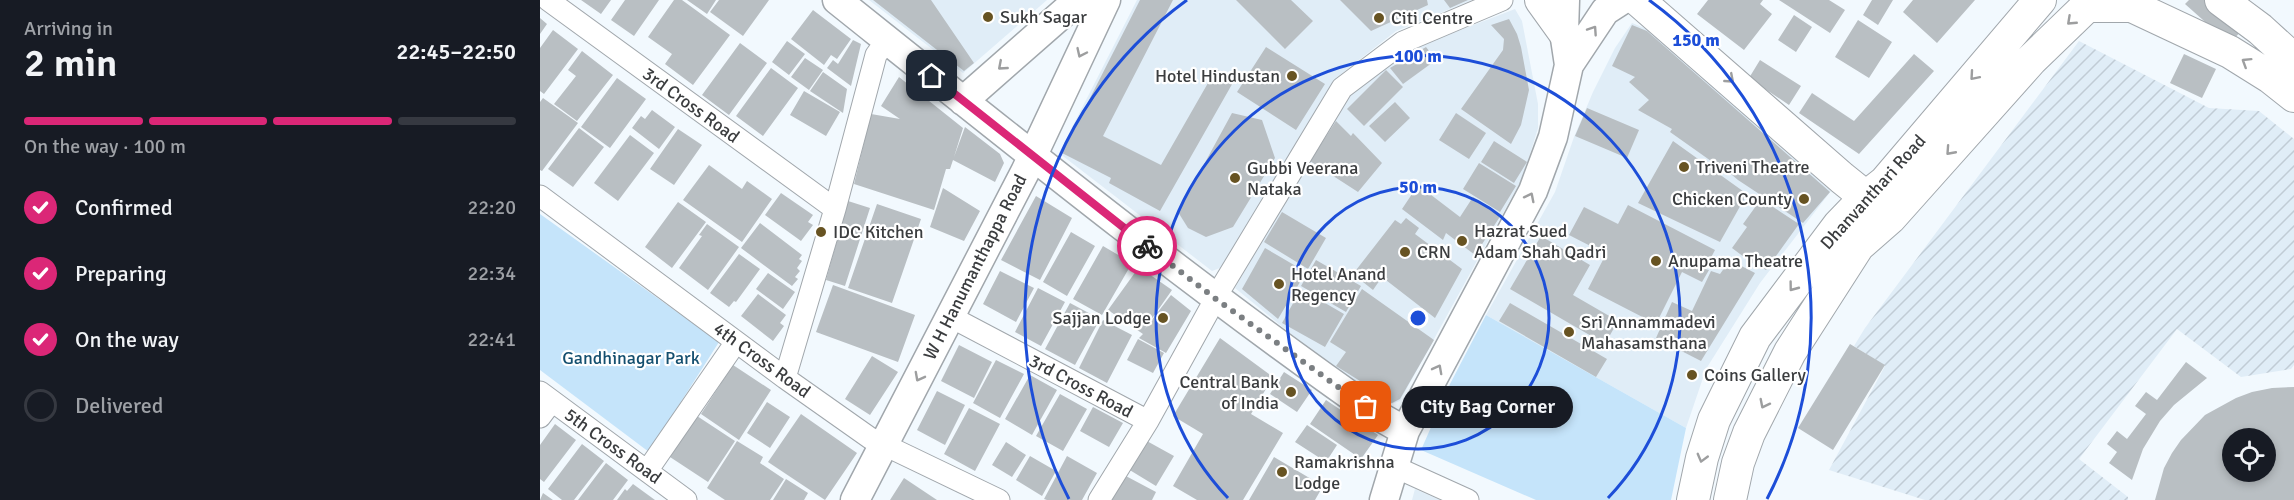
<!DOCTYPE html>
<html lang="en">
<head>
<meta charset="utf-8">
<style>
	:root { --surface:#171b24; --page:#242831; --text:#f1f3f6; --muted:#9ea1a6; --line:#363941; --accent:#db2777 }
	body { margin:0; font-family:Signika,sans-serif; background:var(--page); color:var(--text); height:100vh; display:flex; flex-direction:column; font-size:22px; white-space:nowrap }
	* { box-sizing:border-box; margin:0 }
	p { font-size:20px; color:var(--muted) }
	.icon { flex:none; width:33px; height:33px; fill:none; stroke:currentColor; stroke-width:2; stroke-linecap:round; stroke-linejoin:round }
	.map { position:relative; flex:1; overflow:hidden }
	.drawer { display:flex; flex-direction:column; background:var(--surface); width:540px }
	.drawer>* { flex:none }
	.tools { position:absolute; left:1682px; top:428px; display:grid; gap:12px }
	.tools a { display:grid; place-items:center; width:54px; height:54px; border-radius:50%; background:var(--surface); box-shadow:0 3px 9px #0003; font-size:30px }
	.pin { position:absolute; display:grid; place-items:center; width:51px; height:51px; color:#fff; margin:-26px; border-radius:12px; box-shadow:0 3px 9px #0006 }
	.courier { position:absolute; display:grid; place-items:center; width:60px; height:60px; margin:-30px; border:4px solid #db2777; border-radius:50%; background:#fff; color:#222; box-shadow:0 2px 8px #0007 }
	.bubble { position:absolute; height:42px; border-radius:21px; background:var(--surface); box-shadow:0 3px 9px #0003; font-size:20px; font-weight:600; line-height:42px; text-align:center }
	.head em { font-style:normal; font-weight:600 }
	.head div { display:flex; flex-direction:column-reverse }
	.head { display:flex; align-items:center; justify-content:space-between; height:102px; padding:0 24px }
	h1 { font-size:39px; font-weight:600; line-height:45px }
	.bar { display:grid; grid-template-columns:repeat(4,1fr); gap:9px 6px; align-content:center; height:72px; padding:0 24px }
	.bar i { height:8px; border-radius:4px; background:var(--line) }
	.bar .selected { background:var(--accent) }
	.bar p { grid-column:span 4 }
	ol { padding:0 24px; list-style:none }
	li { display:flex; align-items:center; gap:18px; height:66px }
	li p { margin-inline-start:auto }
	li .icon { padding:6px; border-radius:50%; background:var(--accent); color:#fff; stroke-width:4 }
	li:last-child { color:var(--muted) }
	li i { width:33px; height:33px; border:3px solid var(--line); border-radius:50% }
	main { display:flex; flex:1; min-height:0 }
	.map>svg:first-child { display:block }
</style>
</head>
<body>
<main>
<section class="drawer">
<div class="head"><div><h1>2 min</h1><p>Arriving in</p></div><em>22:45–22:50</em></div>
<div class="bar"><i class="selected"></i><i class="selected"></i><i class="selected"></i><i></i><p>On the way · 100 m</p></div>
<ol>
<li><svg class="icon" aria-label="check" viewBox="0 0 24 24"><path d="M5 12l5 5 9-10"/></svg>Confirmed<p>22:20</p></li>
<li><svg class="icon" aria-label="check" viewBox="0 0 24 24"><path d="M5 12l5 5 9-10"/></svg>Preparing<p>22:34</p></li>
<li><svg class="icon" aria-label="check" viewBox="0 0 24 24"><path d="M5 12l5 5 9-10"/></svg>On the way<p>22:41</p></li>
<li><i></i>Delivered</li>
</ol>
</section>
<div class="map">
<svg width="1754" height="500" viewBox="0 0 1754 500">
	<defs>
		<pattern id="industrial-furrows" width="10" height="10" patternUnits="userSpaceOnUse" patternTransform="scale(1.5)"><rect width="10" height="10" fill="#e0edf7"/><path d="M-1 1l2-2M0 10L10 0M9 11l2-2" fill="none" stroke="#c1ccd5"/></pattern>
	</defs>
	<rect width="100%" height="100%" fill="#f2f9fe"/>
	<path fill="#e0edf7" d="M329,0h178l-84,73z
		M597,0h335l-76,31 -60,47 -111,188 -13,5 -153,-118z
		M975,9l7,12 16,83v24l-15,49 -123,224 -12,4 -54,-36 -99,-81 73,-127 45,-72 56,-39z
		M1092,23l15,6 184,162 -71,92 -54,86 -20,59 -200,-113 69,-123 19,-55 19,-45 22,-44z
		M875,489l25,11h-28z"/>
	<path fill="url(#industrial-furrows)" d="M1539,41l130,67 50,3 35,28v226l-3,4 -50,8 -64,-48 -98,130 49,38v3h-203l-96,-30 56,-104 -31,-20 11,-18z"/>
	<path fill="#c5e4fa" d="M0,214l179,128 -70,110 -109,-82z
		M946,315l200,113 -15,72h-135l-115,-50 29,-66z"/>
	<path fill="#b9bfc3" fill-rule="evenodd" d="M41,0h30l-10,14z
		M85,0h34l-25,36 -23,-16z
		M134,0h8l48,35 -37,50 -28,-21 7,-10 -24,-17z
		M147,0h29l-9,14z
		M179,0h50l-26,36 -33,-24z
		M333,0h58l43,63 -10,8z
		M600,0h33l-70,136 58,29 55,-96 19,10 -75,132 -51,-28 2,-5 -49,-25z
		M696,0h55l22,21 -28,28z
		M800,0h87l1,5 -57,26z
		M904,0h24l-18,8z
		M1168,0h55l-3,4 12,10 -28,36 -47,-36z
		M1239,0h50l16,10 -15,23z
		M1332,0h21l-15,25 -15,-10z
		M1373,0h62l-38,43 -34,-31z
		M1649,0h15l36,32 -10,12 -45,-40z
		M273,10l38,29 -14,20 -6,-4 -7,10 -33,-26z
		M1254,15l18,12 -16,25 -18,-12z
		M0,18l7,6 -7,10z
		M969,19l8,15 4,13 8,43 -8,35 -10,19 -50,-35 42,-59 1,-11 -13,-14z
		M1318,20l34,22 -23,36 -34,-21z
		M1092,25l15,6 183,161 -27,31 -65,-43 -25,-21 -2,2 -41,-29 2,-3 -34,-19 11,-10 -20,-18 6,-5 -23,-11z
		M13,30l25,19 -34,45 -4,-3v-43z
		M313,40l8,4 -10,42 -24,-18 6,-8 5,4z
		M247,41l18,13 -16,21 -17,-13z
		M200,43l27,20 -38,52 -27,-20z
		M726,47l59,37 -29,46 -59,-38z
		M886,47l10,13 -33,24 -13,-16z
		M42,51l31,24 -36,46 -23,-17 22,-28 -8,-6z
		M1374,54l20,17 -75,83 -60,-41 13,-20 42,28z
		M1644,54l32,15 -14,29 -32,-15z
		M265,58l18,12 -14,20 -18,-13z
		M1220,60l41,26 -12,19 -40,-27z
		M231,68l27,20 -35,48 -27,-20z
		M846,70l17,17 -39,39 -17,-17z
		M283,72l24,17 -4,24 -33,-22z
		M359,77l64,51 -9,29 11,-30 35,27 4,9 -9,19 -42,-22 -3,9h-4l-12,41 -80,-26 17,-70 29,5 -19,-13z
		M77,78l29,21 -36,49 -29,-21z
		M264,91l36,21 -14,24 -36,-21z
		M3,98l35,25 -36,48 -2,-1v-68z
		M855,102l15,16 -25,24 -16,-16z
		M1047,108l52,22 -12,28 -52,-22z
		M112,110l23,17 -16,22 -27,-21 9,-12 4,3z
		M692,113l30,7 13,38 -42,69 -27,10 -18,-9 -10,-16z
		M916,113l30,20 -17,26 -30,-19z
		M796,121l15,15 2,-3 29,30 -24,29 -48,-31z
		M39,128l25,19 -31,40 -25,-18z
		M138,129l24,16 -28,40 -24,-16z
		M90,135l24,18 -36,48 -24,-18z
		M954,141l33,21 -13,21 -33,-21z
		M1133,141l74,53 -27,48 -82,-39z
		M939,163l37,23 -16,26 -37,-23z
		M169,165l33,24 5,-8 25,18 -30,43 -59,-42z
		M878,185l42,32 13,-20 28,18 -26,40 -29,-22 -3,7 -41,-31z
		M403,188l37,23 -16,30 -34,-14z
		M241,193l32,22 -5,7 5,3 -12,16 -36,-26z
		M496,196l36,22 -32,62 -39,-20z
		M1221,199l38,25 -33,46 -5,-3 -1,2 -28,-21 15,-21 -4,-3z
		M308,201l22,7 -25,78 -19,-6z
		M138,202l28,20 -34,46 -27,-21z
		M337,204l44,15 -29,84 -44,-15z
		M1088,205l87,45 -10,19 4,1 -7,12 -20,-10 -26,52 -68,-35 18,-35 -37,-19 15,-28 34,17z
		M742,212l44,26 -18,31 -44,-27z
		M866,218l13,10 -4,6 47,35 -27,49 -53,-41 -9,13 -20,-16 42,-54 6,4z
		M220,223l42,32 -3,4 3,2 -5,7 3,3 -5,6 3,2 -6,7 -51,-38z
		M167,224l32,23 -31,43 -29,-22 23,-32 -3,-1z
		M531,232l24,14 -28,50 -24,-14z
		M1001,236l49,29 -17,30 45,26 -13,23 -95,-55z
		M563,246l29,17 -30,52 -29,-16z
		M725,248l41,24 -28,47 -36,-30z
		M199,254l21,15 -24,33 -2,-1 -5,6 -19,-14z
		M776,260l45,26 -15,26 -45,-26z
		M1190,260l25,13 -54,88 -45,-23 16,-36 20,9 19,-40 9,3z
		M599,267l33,23 -28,40 27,-35 20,16 -25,42 -27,-15 4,-4 -35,-24z
		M460,271l34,17 -18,34 -33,-18z
		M228,273l27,19 -12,17 -27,-20z
		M293,285l82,30 -17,47 -82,-30z
		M498,288l27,14 -24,44 -26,-14z
		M761,289l43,25 -19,33 -43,-24z
		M822,289l72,51 -34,59 -8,4 -11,-2 -16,-12 3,-3 -32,-20 10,-14 -16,-10z
		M218,294l28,21 -6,8 4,3 -11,15 -32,-25z
		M530,303l30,16 -25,46 -30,-16z
		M970,303l97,56 -11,18 -97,-56z
		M563,320l29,15 -25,48 -28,-15z
		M680,338l53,39 -22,37 32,19 -40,67h-46l-24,-14 30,-52 -30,-18z
		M598,339l26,14 -11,20 -26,-13z
		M1310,344l35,21 -52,85 -35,-22z
		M419,345l33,17 -18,36 -33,-17z
		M332,356l26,16 -28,43 -25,-16z
		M456,360l28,14 -24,44 -27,-15z
		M1646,362l21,16 -33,27 -14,16 -17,28 -11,31 -23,-17 8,-11 -10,-8 10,-13 10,8 19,-25 -11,-8 11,-14 11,8z
		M193,365l38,25 -32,50 -38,-26z
		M744,372l28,18 -15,22 -27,-18z
		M490,375l27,15 -25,45 -27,-16z
		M1754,387v113h-139l9,-32 8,-15 9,-13 24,-25 31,-17 16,-6 20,-4zM1692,438h33v33h-33z
		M397,391l28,14 -20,40 -28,-15z
		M520,394l27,15 -24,42 -27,-15z
		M786,400l52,35 -17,24 -51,-35z
		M227,402l23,15 -20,31 -23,-15z
		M553,407l30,16 -14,24 -29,-16z
		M429,408l31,16 -25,47 -31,-17z
		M261,414l56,39 -32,47 -57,-38z
		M157,416l38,25 -27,41 -38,-25z
		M15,424l21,16 -32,42 -4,-3v-34z
		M767,425l30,20 -11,17 -31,-20z
		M605,440l29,16 -18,30 -28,-17z
		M197,441l26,16 -3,6 24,16 -14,21h-45l-18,-12z
		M466,442l20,13 -14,22 -20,-12z
		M42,444l22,17 -30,39h-12l-14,-11z
		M490,456l26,15 -14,25 -26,-16z
		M527,456l30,17 -15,27h-35l-3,-1z
		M734,457l49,29 -8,14h-66z
		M66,463l22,17 -15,20h-35z
		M584,475l32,17 -4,8h-43z
		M364,478l33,22h-47z
		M246,479l22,14 -4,7h-31z
		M93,484l22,16h-38l8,-11 2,2z
		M3,493l10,7h-13z"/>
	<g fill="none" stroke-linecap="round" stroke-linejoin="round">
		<g stroke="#a1a7ac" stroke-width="23">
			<path id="street" d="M8,0l287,209
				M0,196l245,182 85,60 129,62
				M411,317l197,104
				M245,378l50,-169 41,-154 11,-15
				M0,392l146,108
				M0,417l12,-16
				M853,466l75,34
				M107,471l89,-129
				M559,500l49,-79 75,-136 119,-197 61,-46 99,-42"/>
		</g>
		<g stroke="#a1a7ac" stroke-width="31">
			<path id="secondary" d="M297,0c179,143 357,287 545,418l23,13
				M1029,65l36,-54 17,-11
				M423,101l115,-101
				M315,500l170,-328 81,-172
				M844,500l21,-69 128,-240 20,-54 16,-72 -5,-33 1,-32"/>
		</g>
		<g stroke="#a1a7ac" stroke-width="34">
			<path id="primary" d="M1001,0l23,32
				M1098,0l204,178 41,33
				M1681,0l39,29 34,31
				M1153,500l9,-42 12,-38 41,-83 84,-112 27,-28 19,-15 155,-182
				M1190,500l8,-37 11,-30 41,-81 68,-106 32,-28 141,-158 56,-54h45l98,46 40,25 24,19"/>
		</g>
		<use href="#street" stroke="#fff" stroke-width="21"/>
		<use href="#secondary" stroke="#fff" stroke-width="28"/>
		<use href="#primary" stroke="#fff" stroke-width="32"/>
	</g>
	<defs><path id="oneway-chevron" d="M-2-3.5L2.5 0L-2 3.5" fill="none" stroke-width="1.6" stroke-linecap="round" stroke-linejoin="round" transform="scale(1.5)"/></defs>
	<g stroke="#9d9e9f">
		<use href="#oneway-chevron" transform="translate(1531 21) rotate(137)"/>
		<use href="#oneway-chevron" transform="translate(1053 30) rotate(-56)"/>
		<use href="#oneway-chevron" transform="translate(541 53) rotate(115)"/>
		<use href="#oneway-chevron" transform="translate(1706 62) rotate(-148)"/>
		<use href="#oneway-chevron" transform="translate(462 66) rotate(139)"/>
		<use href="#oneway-chevron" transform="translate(1434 76) rotate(131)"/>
		<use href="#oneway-chevron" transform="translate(1190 79) rotate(41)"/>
		<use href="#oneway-chevron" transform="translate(1410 151) rotate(132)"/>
		<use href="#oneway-chevron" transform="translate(990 197) rotate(-63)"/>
		<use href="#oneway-chevron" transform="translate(1253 287) rotate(127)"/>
		<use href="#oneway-chevron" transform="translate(898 369) rotate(-62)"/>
		<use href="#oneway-chevron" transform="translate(379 377) rotate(118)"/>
		<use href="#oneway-chevron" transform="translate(1224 404) rotate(117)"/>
		<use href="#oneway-chevron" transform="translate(1162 458) rotate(105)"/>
	</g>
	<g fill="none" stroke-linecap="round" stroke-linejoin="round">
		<path stroke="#7b7f82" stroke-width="6" stroke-dasharray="0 10.8" d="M607,246l69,53 150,108"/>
		<path stroke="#db2777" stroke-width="8" d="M392,76l215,170"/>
	</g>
	<g fill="none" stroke="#1d4ed8" stroke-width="3">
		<circle cx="878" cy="318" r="131"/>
		<path d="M688 498A262 262 0 1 1 1068 498"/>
		<path d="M529 499A393 393 0 0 1 647 0M1109 0A393 393 0 0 1 1227 499"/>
	</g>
	<g fill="#675322" stroke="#fff" stroke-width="2">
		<circle cx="448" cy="17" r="6"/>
		<circle cx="839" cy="18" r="6"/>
		<circle cx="752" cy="76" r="6"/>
		<circle cx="1144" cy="167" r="6"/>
		<circle cx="695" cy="178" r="6"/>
		<circle cx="1264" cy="199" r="6"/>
		<circle cx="281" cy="232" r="6"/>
		<circle cx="922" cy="241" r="6"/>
		<circle cx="865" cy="252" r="6"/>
		<circle cx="1116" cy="261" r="6"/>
		<circle cx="739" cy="284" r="6"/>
		<circle cx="623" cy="318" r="6"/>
		<circle cx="1029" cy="332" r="6"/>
		<circle cx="1152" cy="375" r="6"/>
		<circle cx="751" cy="392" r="6"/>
		<circle cx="742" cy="472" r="6"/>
	</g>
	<g text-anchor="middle" stroke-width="4.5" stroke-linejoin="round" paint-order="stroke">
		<g font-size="18" fill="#3b3d3f" stroke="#fff" text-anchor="start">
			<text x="460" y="23">Sukh Sagar</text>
			<text x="851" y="24">Citi Centre</text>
			<text x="740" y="82" text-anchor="end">Hotel Hindustan</text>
			<text x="1156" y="173">Triveni Theatre</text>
			<text x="707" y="174">Gubbi Veerana<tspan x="707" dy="21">Nataka</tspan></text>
			<text x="1252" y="205" text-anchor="end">Chicken County</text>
			<text x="934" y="237">Hazrat Sued<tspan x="934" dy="21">Adam Shah Qadri</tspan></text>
			<text x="293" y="238">IDC Kitchen</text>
			<text x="877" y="258">CRN</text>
			<text x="1128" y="267">Anupama Theatre</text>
			<text x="751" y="280">Hotel Anand<tspan x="751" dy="21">Regency</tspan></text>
			<text x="611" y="324" text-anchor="end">Sajjan Lodge</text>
			<text x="1041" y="328">Sri Annammadevi<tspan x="1041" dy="21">Mahasamsthana</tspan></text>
			<text x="1164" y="381">Coins Gallery</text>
			<text x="739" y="388" text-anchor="end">Central Bank<tspan x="739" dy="21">of India</tspan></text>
			<text x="754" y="468">Ramakrishna<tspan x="754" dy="21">Lodge</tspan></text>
		</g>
		<g font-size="18" fill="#3b3d3f" stroke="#fff">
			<text transform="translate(151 105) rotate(36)" y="6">3rd Cross Road</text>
			<text transform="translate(1333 192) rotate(-48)" y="6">Dhanvanthari Road</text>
			<text transform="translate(435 267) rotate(-63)" y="6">W H Hanumanthappa Road</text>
			<text transform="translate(222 360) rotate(36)" y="6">4th Cross Road</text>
			<text transform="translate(541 386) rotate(28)" y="6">3rd Cross Road</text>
			<text transform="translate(73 446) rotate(36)" y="6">5th Cross Road</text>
		</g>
		<g font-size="18" fill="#144f6f" stroke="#fff">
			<text x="91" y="364">Gandhinagar Park</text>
		</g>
	</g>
	<circle cx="878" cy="318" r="9" fill="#1d4ed8" stroke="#fff" stroke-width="3"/>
	<g font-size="18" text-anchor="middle" font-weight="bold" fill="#1d4ed8" stroke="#fff" stroke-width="4.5" stroke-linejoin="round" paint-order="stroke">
		<text x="1156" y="46">150 m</text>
		<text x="878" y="62">100 m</text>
		<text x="878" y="193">50 m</text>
	</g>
</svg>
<div class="tools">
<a><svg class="icon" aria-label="locate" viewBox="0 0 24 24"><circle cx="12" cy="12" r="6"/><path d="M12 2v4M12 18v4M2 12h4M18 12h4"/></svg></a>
</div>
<div class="pin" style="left:826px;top:407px;background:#ea580c"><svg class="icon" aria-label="bag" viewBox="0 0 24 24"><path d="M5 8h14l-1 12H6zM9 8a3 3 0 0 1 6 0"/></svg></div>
<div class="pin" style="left:392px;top:76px;background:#1f2937"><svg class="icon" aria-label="home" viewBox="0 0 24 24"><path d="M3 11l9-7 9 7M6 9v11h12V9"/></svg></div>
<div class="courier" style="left:607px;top:246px"><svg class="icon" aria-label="bike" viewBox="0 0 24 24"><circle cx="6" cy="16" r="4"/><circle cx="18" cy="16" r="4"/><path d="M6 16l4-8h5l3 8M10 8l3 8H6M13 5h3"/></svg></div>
<div class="bubble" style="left:862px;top:386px;width:171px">City Bag Corner</div>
</div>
</main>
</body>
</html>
